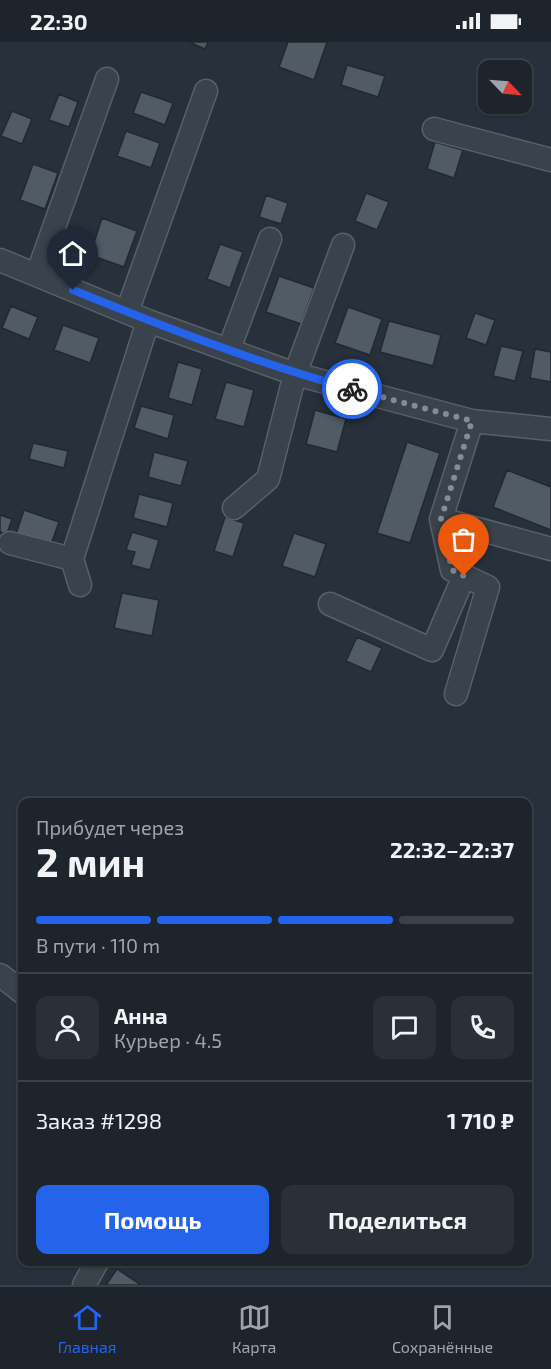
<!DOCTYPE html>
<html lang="ru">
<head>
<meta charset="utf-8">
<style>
	:root { --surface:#1d242c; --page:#2a3038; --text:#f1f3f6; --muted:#a0a4a9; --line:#3b4148; --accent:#2563eb }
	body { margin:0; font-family:"Exo 2",sans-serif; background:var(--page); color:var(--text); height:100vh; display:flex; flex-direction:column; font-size:22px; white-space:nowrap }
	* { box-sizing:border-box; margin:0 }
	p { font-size:20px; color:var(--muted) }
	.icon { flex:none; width:33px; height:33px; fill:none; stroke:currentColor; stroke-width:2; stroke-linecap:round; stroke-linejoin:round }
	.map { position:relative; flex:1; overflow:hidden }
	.panel { position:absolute; left:18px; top:756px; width:514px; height:468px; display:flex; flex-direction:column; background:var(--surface); border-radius:12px; box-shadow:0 2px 4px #0004,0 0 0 2px var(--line) }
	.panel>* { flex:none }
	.needle { width:39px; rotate:115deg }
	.buttons { position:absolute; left:478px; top:18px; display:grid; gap:12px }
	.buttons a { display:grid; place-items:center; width:54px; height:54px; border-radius:12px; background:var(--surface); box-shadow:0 2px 4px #0004,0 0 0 2px var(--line); font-size:30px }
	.pin { position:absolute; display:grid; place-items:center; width:51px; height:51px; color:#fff; margin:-62px -26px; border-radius:50% 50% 50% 0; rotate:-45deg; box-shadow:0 0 6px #0007 }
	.pin .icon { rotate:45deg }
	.courier { position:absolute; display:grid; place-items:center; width:60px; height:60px; margin:-30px; border:4px solid #2563eb; border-radius:50%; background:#fff; color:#222; box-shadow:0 2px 8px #0007 }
	.overview em { font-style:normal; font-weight:700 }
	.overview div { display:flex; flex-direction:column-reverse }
	.overview { display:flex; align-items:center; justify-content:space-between; height:102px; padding:0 18px }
	h1 { font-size:39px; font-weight:700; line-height:45px }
	.bar { display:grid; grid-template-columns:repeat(4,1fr); gap:9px 6px; align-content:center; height:72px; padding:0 18px }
	.bar i { height:8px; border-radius:4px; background:var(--line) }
	.bar .on { background:var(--accent) }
	.bar p { grid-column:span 4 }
	.line { display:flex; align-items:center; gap:15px; padding:0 18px; border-top:2px solid var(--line) }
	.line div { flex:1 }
	.round { display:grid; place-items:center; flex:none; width:63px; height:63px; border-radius:12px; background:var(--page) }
	.action { display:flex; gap:12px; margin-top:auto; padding:12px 18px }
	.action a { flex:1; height:69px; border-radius:12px; background:var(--accent); color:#fff; font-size:24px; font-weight:700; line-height:69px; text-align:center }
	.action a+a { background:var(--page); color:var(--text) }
	.status { display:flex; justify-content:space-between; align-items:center; height:42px; padding:0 30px; background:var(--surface); direction:ltr }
	.status svg { height:16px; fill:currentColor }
	.dock { display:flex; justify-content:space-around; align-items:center; height:84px; border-top:2px solid var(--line); background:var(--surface); font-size:16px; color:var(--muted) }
	.dock a { display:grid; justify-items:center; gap:3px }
	.dock .on { color:var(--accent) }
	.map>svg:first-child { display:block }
</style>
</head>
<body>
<div class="status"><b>22:30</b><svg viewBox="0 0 49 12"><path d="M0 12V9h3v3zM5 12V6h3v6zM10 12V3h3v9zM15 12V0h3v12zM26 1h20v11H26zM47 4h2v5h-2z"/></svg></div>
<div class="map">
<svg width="551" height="1243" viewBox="0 0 551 1243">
	<rect width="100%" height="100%" fill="#27303b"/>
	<path fill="#505b65" stroke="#212932" stroke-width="1.5" d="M189,0h19l-3,7z
		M288,0h39l-13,38 -35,-13z
		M347,23l38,11 -7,21 -37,-12z
		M141,50l32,11 -8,22 -32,-12z
		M59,52l19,8 -9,25 -20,-7z
		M12,69l20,8 -10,25 -21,-8z
		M126,89l34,12 -9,25 -34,-12z
		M435,100l28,8 -9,28 -27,-9z
		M33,122l25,9 -13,36 -25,-9z
		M366,151l23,9 -12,28 -22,-9z
		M266,153l22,8 -7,21 -22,-7z
		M102,176l35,13 -13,36 -34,-12z
		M220,202l23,8 -13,36 -23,-9z
		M279,234l35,12 -13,36 -35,-12z
		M11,264l27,11 -9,22 -27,-11z
		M348,265l34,12 -12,36 -35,-12z
		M475,271l20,7 -9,25 -20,-7z
		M389,279l52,14 -8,31 -53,-14z
		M63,283l36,13 -9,25 -36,-13z
		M501,304l22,5 -8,30 -22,-5z
		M535,307l16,3v30l-21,-4z
		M178,320l24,7 -10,36 -24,-7z
		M226,340l28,8 -10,37 -29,-8z
		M141,364l33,9 -6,24 -34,-11z
		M315,368l31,9 -9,33 -31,-8z
		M407,400l33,11 -30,90 -33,-10z
		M33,401l35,8 -4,17 -35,-9z
		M154,410l34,9 -7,25 -33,-9z
		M507,428l44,17v43l-58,-23z
		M139,452l34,9 -6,24 -34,-9z
		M24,468l35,12 -9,25 -34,-13z
		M0,473l12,4 -5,15 -7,-2z
		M225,475l19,6 -11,34 -19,-6z
		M132,490l27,8 -9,30 -19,-5 4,-13 -9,-2z
		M294,491l32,11 -11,33 -33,-11z
		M122,551l37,7 -7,36 -38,-8z
		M357,595l25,11 -11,24 -25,-11z
		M117,1227l24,16h-35z"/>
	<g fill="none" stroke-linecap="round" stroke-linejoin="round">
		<g stroke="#586069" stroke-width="25">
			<path id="minor" d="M434,87l117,31
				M0,218l148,61 147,53 177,47 79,8
				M37,233l70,-196
				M127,270l79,-221
				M229,307l41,-110
				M472,379l-31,98 110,30
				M234,466l34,-29 27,-105 48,-129
				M441,477l11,51 36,17 -32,107
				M10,501l62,16
				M80,543l-8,-26 76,-238
				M330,562l102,46 32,-74
				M0,933l22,17
				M84,1243l13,-23"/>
		</g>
		<use href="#minor" stroke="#3a424b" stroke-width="22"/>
	</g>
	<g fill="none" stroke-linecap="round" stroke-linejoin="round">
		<path stroke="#848c95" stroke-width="6" stroke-dasharray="0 10.8" d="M352,347l120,32 -31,98 11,51 12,6"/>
		<path stroke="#2563eb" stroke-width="8" d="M73,248c91,37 184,73 279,99"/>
	</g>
</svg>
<div class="buttons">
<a><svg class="needle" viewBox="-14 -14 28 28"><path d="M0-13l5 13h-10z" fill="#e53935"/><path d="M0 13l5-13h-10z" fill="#a0a4a9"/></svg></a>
</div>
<div class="pin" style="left:464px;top:534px;background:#ea580c"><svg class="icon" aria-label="bag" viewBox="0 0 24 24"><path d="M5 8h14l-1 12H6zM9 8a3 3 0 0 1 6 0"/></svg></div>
<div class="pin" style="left:73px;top:248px;background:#1f2937"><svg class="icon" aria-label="home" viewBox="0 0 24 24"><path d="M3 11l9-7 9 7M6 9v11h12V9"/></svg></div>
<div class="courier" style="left:352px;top:347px"><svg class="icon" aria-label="bike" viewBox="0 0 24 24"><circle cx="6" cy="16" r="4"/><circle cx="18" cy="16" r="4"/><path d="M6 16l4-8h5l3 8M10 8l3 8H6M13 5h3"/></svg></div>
<section class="panel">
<div class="overview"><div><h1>2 мин</h1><p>Прибудет через</p></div><em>22:32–22:37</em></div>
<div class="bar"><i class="on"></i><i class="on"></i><i class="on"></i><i></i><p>В пути · 110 m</p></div>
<div class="line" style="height:108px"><a class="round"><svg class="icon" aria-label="person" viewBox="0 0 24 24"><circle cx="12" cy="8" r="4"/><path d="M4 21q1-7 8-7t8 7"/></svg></a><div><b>Анна</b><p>Курьер · 4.5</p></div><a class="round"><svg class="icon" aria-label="chat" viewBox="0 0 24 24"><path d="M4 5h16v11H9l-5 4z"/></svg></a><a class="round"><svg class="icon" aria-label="phone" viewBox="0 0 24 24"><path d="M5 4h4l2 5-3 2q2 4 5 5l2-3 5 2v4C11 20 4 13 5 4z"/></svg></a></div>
<div class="line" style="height:78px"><div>Заказ #1298</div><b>1 710 ₽</b></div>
<div class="action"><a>Помощь</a><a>Поделиться</a></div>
</section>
</div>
<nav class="dock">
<a class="on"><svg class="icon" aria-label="home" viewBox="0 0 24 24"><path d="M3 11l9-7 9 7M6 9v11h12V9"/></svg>Главная</a>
<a><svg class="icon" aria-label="map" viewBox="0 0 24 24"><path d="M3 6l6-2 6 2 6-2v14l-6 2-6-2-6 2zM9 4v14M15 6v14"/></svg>Карта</a>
<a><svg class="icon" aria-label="saved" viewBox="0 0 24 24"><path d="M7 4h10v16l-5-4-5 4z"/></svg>Сохранённые</a>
</nav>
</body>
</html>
